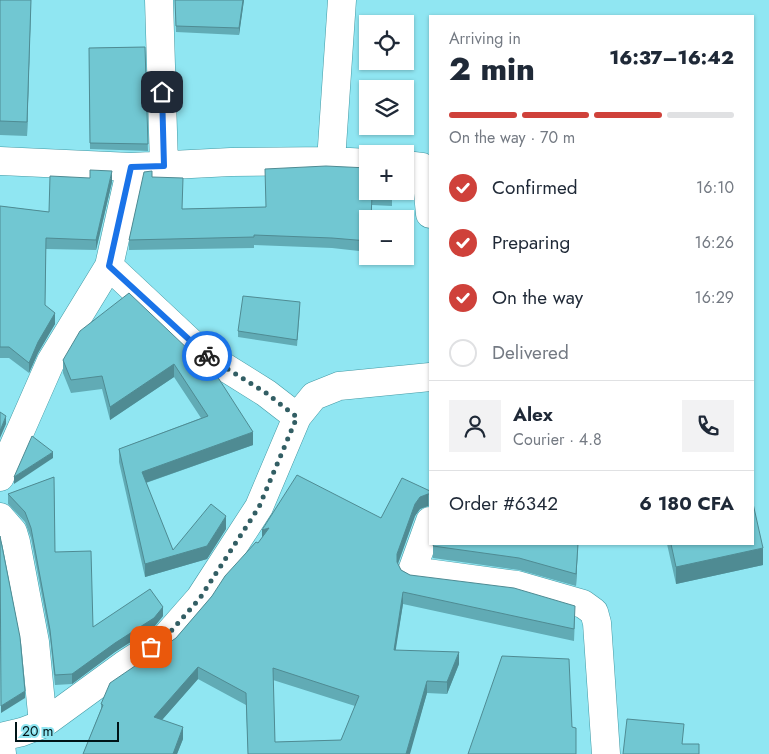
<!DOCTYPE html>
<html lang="en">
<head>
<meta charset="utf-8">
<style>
	:root { --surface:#fff; --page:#f2f2f3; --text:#1f2937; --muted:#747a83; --line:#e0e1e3; --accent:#cf413a }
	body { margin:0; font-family:Jost,sans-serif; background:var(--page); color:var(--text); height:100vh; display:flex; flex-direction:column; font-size:19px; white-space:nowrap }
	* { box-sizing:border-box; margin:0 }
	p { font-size:16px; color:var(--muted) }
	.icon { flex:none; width:28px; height:28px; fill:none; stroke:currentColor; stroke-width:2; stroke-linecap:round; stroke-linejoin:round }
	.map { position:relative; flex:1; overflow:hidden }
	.panel { position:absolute; left:429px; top:15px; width:325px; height:530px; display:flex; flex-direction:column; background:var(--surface); border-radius:0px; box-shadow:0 1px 4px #0004 }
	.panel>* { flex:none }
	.fabs { position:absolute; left:359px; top:15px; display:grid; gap:10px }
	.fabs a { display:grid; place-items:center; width:55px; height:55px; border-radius:0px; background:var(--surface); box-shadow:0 1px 4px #0004; font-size:25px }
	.scale { position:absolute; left:15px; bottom:12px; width:104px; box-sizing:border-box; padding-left:5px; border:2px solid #001417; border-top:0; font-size:14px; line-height:18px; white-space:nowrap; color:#001417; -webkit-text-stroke:4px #90e6f2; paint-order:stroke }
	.pin { position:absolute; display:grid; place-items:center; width:42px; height:42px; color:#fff; margin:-21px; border-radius:10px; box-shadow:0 2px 8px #0006 }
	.courier { position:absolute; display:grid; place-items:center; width:50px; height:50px; margin:-25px; border:4px solid #1a73e8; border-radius:50%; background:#fff; color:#222; box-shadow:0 1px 6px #0007 }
	.head em { font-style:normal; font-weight:800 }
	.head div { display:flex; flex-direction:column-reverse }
	.head { display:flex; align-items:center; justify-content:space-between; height:85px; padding:0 20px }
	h1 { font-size:32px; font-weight:800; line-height:38px }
	.bar { display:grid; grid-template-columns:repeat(4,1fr); gap:8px 5px; align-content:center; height:60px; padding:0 20px }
	.bar i { height:6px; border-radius:4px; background:var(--line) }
	.bar .current { background:var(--accent) }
	.bar p { grid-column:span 4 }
	.line { display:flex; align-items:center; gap:12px; padding:0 20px; border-top:1px solid var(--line) }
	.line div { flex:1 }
	.round { display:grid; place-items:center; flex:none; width:52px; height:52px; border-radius:0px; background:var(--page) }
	ol { padding:0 20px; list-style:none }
	li { display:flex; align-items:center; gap:15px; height:55px }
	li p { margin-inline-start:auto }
	li .icon { padding:5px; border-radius:50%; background:var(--accent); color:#fff; stroke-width:4 }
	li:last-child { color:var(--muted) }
	li i { width:28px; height:28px; border:2px solid var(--line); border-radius:50% }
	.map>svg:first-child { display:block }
</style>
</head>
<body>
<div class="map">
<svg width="769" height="754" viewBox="0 0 769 754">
	<rect width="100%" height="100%" fill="#90e6f2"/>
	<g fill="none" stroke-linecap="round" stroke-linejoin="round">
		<g stroke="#4299a4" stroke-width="29">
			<path id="minor" d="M159,0l5,165
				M0,161l131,6 100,-5 100,-1 37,2
				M331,161l11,-161
				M405,165l17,2 4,5 4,42
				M109,266l93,87 64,40 31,24
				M0,477l51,-116 58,-95 22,-99
				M0,517l13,15 3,10 19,100 8,82
				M430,521l-18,50 105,14 66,19 11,8 3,11 9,131
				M2,754l-2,-17 22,-5 21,-8 81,-59 40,-26 36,-41 59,-91 38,-90 17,-21 25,-10 91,-9"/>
		</g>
		<use href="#minor" stroke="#fff" stroke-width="28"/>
	</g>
	<path fill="#61abb5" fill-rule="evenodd" d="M0,0h31l-4,136 -27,-1z
		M175,0h69l-5,35 -63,-3z
		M145,47l3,104 -58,-2 -1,-101z
		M152,177l30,32 84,-2 126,-16v15l-20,-1 -4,14v33l-36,-4 -78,-3v3l-125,2v-10z
		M112,182l-16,68 -50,-1 -1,56 10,19 -17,29 -9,20 -20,-15h-9v-152l49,6z
		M129,293l124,152 -107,38 27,67 53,-21 -19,30 -62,18 -26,-115v-13l82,-31 -27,-41 -64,43 -8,-31 -31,4 -8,-20v-13z
		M300,309l-3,37 -59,-9v-6z
		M54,477l1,75 38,75 70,-11 -9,11 -39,25 -43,32 -17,1 -5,-46 -19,-101 -6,-16 -17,-18v-10z
		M430,491v15h-2l-8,3 -5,7 -17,48 3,6 9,5 165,43 -1,23 -171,-37 -8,46 64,14 -12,30 -20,-1 -18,61h-161l-2,-49 -48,-26 -36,41 21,19 -6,15h-94l18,-45v-5l75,-66 82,-95 123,-25zM273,680l82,26 -14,34 -66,2z
		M578,544l-2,42 -57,-16 -86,-12v-12z
		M667,544h85l11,21 -87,19z"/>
	<path fill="#4f8b93" d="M31,0v6l-4,130v-14z
		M243,0h1l-5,35v-7z
		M112,171v11l-16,68v-10z
		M55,313v11l-17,29 -9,20v-10l9,-21z
		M174,364v13l-64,43v-13z
		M6,416v8l-6,14v-7z
		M253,432v13l-111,39v-12z
		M53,452v6l-39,26v-7z
		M428,494v12l-8,3 -5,7 -18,50v8v-20l18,-50 5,-7z
		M226,516v13l-19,30 -62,18v-13l62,-18z
		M269,528l-7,14v-12z
		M578,544l-2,42v-12z
		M763,548v17l-87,19v-17z
		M403,592v12l-9,57v-11z
		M163,607v9l-9,11 -39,25 -43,32v-10z
		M459,652v12l-12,30v-12z
		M198,667v12l-44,50v-12z
		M427,681v12l-17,61h-4z
		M25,691v7l-24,15v-7z
		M183,727v12l-6,15h-4z"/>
	<path fill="#71c7d2" stroke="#4f8b93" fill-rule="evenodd" d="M0,0h31l-4,122 -27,-1z
		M175,0h68l-4,28 -63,-2z
		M145,47l3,97 -58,-1 -1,-95z
		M326,166l42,2v23h24v5l-20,-1 -1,24h-3v22l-36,-3 -78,-3v2l-125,3 15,-68 8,-1v6l31,1 -1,31 84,-2 -1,-38z
		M90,170l22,1 -16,69 -50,-2 -1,67 10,8 -17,29 -9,21 -20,-16h-9v-141l49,6 1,-36 40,2z
		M129,293l62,59 17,10 45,70 -111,40 31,78 38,-46 15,12 -19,30 -62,18 -26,-115 89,-33 -34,-52 -64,43 -8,-31 -31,4 -8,-20 17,-29z
		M243,296l57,6 -3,38 -59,-9z
		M0,412l6,4 -6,15z
		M32,436l21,16 -39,25z
		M297,475l84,43 21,-40 28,13v3h-2l-8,3 -5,7 -18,50v8l4,8 9,5 104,13 61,18 -1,23 -171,-37 -9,58 65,2 -12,30 -20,-1 -21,73h-158l-2,-61 -48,-26 -44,50 29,10 -10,27h-90l20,-49 -2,-1 9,-21 66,-45 36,-42 13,-20 31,-34 2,1 11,-15 -7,2zM273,668l86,28 -18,44 -66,2z
		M54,477l1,75 36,-1 2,76 57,-38 13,18 -9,11 -39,25 -43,31 -17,1 -5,-45 -19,-102 -6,-16 -17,-18z
		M752,499l11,49 -87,19 -5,-23h81z
		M0,536l20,101 5,54 -24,15z
		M434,544h144l-2,30 -57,-16 -86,-12z
		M502,656l67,3 3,68 4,1v26h-108z
		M627,719l57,5 -2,20h17v10h-76z"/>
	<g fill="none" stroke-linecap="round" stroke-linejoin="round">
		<path stroke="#325e64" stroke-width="5" stroke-dasharray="0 9" d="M151,647l13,-8 36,-41 59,-91 38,-90 -31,-24 -59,-37"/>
		<path stroke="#1a73e8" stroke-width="6" d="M162,92l2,74 -33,1 -22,99 98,90"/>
	</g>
</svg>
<div class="fabs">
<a><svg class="icon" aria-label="locate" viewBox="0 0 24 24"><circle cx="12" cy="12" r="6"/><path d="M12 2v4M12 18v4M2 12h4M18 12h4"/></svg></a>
<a><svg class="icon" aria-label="layers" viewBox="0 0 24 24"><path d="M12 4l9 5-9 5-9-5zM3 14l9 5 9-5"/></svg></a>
<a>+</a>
<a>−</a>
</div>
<div class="scale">20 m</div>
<div class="pin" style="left:151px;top:647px;background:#ea580c"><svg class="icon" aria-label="bag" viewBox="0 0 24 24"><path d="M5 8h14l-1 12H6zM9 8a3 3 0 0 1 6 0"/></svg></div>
<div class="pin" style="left:162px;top:92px;background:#1f2937"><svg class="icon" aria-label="home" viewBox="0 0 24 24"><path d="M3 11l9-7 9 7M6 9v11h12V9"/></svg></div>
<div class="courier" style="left:207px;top:356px"><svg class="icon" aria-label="bike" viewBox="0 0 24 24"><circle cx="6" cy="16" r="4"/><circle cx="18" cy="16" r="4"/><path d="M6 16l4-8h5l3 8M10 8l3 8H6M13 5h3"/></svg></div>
<section class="panel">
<div class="head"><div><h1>2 min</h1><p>Arriving in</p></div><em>16:37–16:42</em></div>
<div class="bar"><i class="current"></i><i class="current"></i><i class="current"></i><i></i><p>On the way · 70 m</p></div>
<ol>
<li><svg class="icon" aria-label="check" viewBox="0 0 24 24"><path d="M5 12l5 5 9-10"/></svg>Confirmed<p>16:10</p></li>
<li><svg class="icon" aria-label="check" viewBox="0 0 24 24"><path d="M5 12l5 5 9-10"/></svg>Preparing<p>16:26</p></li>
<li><svg class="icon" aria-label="check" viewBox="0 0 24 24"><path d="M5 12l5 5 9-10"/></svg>On the way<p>16:29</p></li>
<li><i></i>Delivered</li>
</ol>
<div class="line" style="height:90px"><a class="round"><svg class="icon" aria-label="person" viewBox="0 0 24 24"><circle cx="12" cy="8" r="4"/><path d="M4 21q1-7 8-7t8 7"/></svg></a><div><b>Alex</b><p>Courier · 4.8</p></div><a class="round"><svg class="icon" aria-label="phone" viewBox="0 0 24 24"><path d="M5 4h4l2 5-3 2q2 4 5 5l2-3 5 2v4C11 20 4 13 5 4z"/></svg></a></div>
<div class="line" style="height:65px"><div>Order #6342</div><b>6 180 CFA</b></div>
</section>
</div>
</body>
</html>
